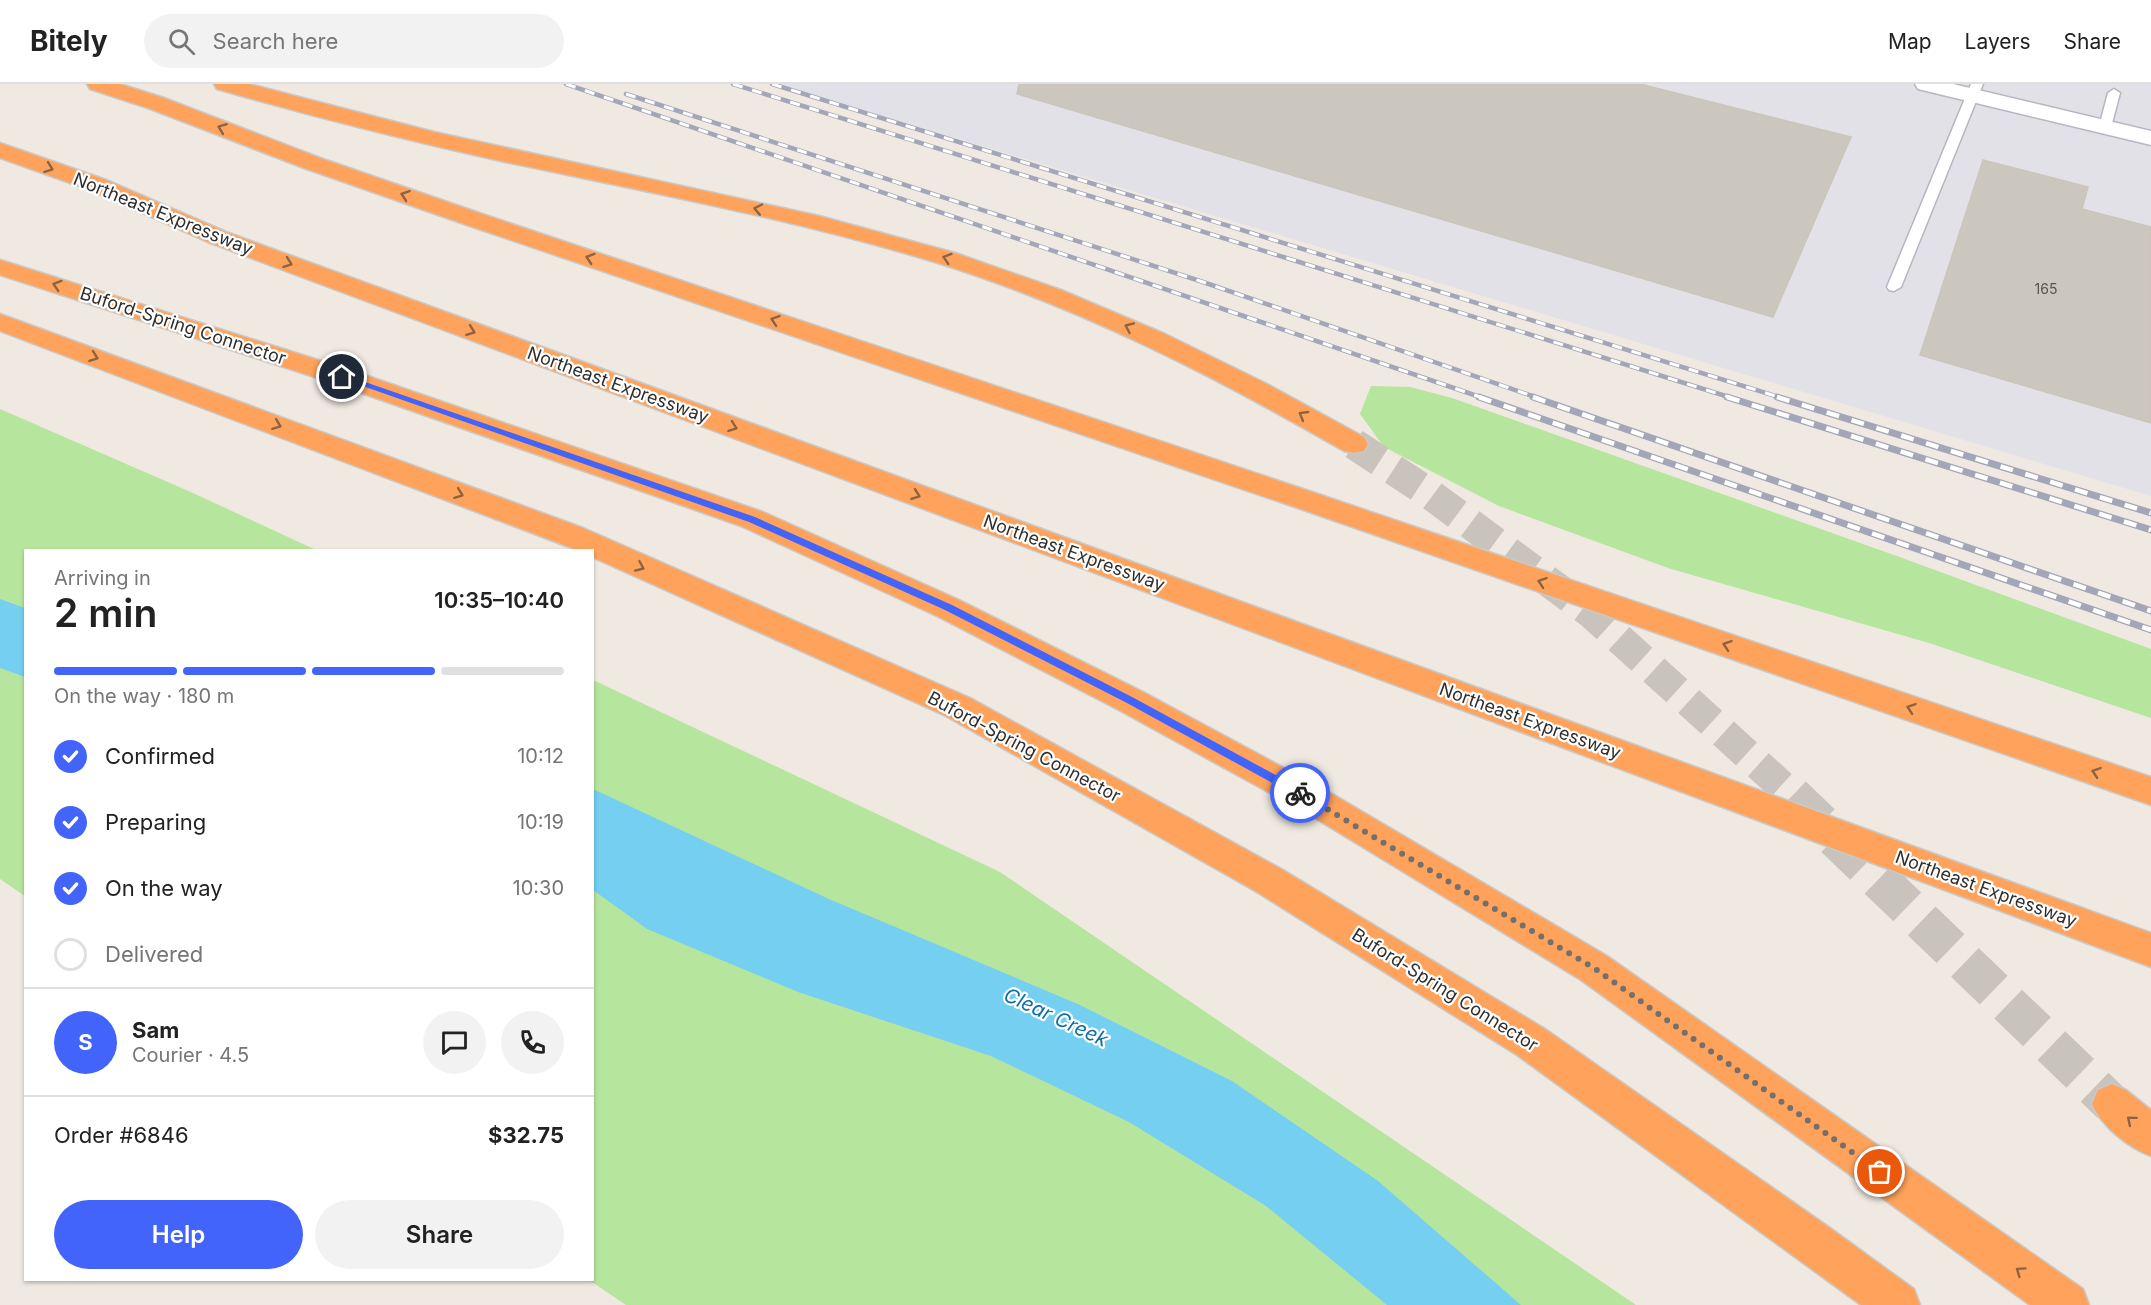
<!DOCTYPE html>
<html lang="en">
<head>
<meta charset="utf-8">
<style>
	:root { --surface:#fff; --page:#f2f2f2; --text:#222; --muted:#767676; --line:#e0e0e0; --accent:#4264fb }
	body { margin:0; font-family:Inter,sans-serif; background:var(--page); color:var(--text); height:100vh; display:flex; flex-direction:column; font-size:22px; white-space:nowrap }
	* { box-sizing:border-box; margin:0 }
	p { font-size:20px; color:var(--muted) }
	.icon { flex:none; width:33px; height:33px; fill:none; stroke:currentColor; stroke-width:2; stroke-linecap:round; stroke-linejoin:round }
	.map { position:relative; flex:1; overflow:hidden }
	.drawer { position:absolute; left:24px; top:465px; width:570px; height:732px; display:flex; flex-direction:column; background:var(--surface); border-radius:0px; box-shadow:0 2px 4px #0004 }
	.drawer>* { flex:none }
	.pin { position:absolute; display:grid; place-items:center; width:51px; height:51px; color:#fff; margin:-26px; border:3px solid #fff; border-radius:50%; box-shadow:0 2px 6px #0007 }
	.courier { position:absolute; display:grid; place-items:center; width:60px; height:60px; margin:-30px; border:4px solid #4264fb; border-radius:50%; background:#fff; color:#222; box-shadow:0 2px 8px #0007 }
	.summary em { font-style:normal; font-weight:600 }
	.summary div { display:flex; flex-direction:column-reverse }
	.summary { display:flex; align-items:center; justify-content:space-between; height:102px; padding:0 30px }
	h1 { font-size:39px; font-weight:600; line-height:45px }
	.bar { display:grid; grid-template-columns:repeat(4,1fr); gap:9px 6px; align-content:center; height:72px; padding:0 30px }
	.bar i { height:8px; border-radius:4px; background:var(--line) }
	.bar .current { background:var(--accent) }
	.bar p { grid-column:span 4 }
	.line { display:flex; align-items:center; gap:15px; padding:0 30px; border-top:2px solid var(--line) }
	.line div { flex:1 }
	.round { display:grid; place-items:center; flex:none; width:63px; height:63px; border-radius:32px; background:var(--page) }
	ol { padding:0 30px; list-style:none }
	li { display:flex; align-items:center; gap:18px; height:66px }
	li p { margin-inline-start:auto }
	li .icon { padding:6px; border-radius:50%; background:var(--accent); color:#fff; stroke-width:4 }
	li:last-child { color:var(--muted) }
	li i { width:33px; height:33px; border:3px solid var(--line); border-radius:50% }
	.primary-button { display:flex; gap:12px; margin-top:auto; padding:12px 30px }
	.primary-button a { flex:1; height:69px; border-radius:36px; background:var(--accent); color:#fff; font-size:24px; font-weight:600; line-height:69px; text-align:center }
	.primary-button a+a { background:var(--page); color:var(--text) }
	header { display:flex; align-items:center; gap:36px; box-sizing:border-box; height:84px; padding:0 30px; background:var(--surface); border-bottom:2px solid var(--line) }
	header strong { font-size:28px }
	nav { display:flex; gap:33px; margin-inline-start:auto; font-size:21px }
	.search { width:420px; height:54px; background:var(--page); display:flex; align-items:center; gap:15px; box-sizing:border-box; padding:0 21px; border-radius:33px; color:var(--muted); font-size:22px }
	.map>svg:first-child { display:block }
</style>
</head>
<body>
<header>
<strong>Bitely</strong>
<div class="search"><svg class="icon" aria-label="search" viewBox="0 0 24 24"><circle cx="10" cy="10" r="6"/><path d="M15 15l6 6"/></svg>Search here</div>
<nav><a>Map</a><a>Layers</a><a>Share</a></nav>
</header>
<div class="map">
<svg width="2151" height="1221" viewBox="0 0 2151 1221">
	<rect width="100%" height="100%" fill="#efe9e1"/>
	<path fill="#e3e1e8" d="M2151,0v412l-1373,-411 1,-1z"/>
	<path fill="#b6e59e" d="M1371,302l39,1 42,11 442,157 257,94v69l-222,-75 -261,-75 -169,-62 -115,-59 -24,-33z
		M0,325l193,84 123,57h-290l-1,346 -25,-17z
		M593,596l407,192 636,433h-1010l-37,-25h3z"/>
	<path fill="#75cff0" d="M0,515l25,9v69l-25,-9z
		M593,705l236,110 251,106 152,76 146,100 143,124h-134l-121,-99 -137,-84 -138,-66 -193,-64 -151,-63 -54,-39z"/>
	<path fill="#cbc7bf" stroke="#cbc5ba" stroke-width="1.5" d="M1019,0h621l211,53 -78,180 -756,-223z
		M1983,76l105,27 -6,22 69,18v196l-231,-68z"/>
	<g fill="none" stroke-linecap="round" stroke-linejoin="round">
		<path stroke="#c8c4bd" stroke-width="31" stroke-dasharray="31 16" stroke-linecap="butt" d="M1354,360l69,45 168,124 203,184"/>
		<path stroke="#c8c4bd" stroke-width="40" stroke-dasharray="40 20" stroke-linecap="butt" d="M1792,712l320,308"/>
		<g stroke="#b4b7c1" stroke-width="3">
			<path id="lane" d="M1971,0h12l-82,203 -7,4 -5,-1 -2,-3z
				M2114,5l6,4 -9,34 -6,4 -4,-1 -2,-3 9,-34z"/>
		</g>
		<g stroke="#b4b7c1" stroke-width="3">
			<path id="secondary" d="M1915,0h38l198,47v14l-233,-56z"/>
		</g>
		<g stroke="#c9c9c9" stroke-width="3">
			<path id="highway" d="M87,0h33l44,14 156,60 165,57 830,278 836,284v28l-856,-298 -828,-282 -163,-57 -156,-60 -58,-19z
				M214,0h35l185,48 385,84 136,37 106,37 104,44 100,49 99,54 4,7 -4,7 -10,2 -10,-2c-130,-75 -263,-143 -406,-188 -143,-44 -291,-71 -437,-102 -95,-21 -190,-45 -284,-72z
				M0,59l106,37 120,52 1925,701v34l-1943,-725 -118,-52 -90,-32z
				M0,176l353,111 410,141 196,88 184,92 191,103 273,161 476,333 6,16h-59l-449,-325 -271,-165 -191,-105 -182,-94 -196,-90 -408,-143 -333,-108z
				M0,230l583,214 387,170 313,172 262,159 285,199 84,61 6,16h-59l-344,-250 -260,-163 -311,-176 -354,-159v-7h-15l-577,-219z
				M2112,1000l14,6 25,20v46c-23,-9 -49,-29 -59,-52l6,-14z"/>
		</g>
		<use href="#lane" fill="#fff" fill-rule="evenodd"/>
		<use href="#secondary" fill="#fff" fill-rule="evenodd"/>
		<use href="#highway" fill="#ffa35c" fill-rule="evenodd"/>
		<g stroke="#a3a6b8" stroke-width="4.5">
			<path id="rail-far1" d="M566,0l917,314
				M733,0l999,314
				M772,0l1010,314
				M626,10l577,188 335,116"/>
		</g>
		<g stroke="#a3a6b8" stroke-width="7">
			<path id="rail" d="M1479,313l672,233
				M1533,313l618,214
				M1727,313l424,133
				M1777,313l374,116"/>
		</g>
		<use href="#rail-far1" stroke="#fff" stroke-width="3" stroke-dasharray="10" stroke-linecap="butt"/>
		<use href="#rail" stroke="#fff" stroke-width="4.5" stroke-dasharray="13" stroke-linecap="butt"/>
	</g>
	<defs><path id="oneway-chevron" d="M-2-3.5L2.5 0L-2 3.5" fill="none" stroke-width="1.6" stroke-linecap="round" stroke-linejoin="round" transform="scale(1.5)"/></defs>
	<g stroke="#8c6343">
		<use href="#oneway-chevron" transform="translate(222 44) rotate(-159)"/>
		<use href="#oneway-chevron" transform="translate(49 84) rotate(20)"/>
		<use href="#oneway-chevron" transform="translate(405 111) rotate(-161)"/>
		<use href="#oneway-chevron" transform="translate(758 125) rotate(-168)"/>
		<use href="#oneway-chevron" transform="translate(590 174) rotate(-162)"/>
		<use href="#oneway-chevron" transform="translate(947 174) rotate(-162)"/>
		<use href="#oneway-chevron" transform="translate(288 179) rotate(20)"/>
		<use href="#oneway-chevron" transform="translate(57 201) rotate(-162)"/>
		<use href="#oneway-chevron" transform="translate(775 236) rotate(-161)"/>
		<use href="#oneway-chevron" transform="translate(1129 243) rotate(-156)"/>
		<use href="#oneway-chevron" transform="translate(471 247) rotate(20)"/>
		<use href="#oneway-chevron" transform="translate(94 273) rotate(20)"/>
		<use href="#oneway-chevron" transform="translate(1303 331) rotate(-150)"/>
		<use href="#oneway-chevron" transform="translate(277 341) rotate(21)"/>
		<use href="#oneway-chevron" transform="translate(733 343) rotate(20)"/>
		<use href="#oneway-chevron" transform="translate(459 410) rotate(21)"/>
		<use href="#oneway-chevron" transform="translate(916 411) rotate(20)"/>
		<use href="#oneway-chevron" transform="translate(640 483) rotate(24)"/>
		<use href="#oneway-chevron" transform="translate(1542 498) rotate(-161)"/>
		<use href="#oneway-chevron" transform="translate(1727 561) rotate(-161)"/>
		<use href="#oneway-chevron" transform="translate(1911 624) rotate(-161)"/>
		<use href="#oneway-chevron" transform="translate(2096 688) rotate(-161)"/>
		<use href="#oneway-chevron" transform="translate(2131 1036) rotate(-140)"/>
		<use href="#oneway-chevron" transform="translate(2020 1187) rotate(-145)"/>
	</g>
	<path fill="#4264fb" d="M340,291h5l410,142 197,88 182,93 169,92 2,3 -5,5 -4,-2 -169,-93 -182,-93 -196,-88 -409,-144z"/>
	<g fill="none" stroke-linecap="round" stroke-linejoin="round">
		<path stroke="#726f6d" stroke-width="6" stroke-dasharray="0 10.8" d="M1300,709l294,175 286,204"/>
	</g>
	<g text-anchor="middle" stroke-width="4.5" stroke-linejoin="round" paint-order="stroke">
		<g font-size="14" fill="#555452">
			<text x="2046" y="210">165</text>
		</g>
		<g font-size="18" fill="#2e2e2e" stroke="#fff">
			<text transform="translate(163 130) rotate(22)" y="6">Northeast Expressway</text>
			<text transform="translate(183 242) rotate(18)" y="6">Buford-Spring Connector</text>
			<text transform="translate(618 301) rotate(20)" y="6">Northeast Expressway</text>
			<text transform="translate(1074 469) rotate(20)" y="6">Northeast Expressway</text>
			<text transform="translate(1530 637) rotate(20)" y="6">Northeast Expressway</text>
			<text transform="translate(1024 663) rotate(28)" y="6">Buford-Spring Connector</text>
			<text transform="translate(1986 805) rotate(20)" y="6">Northeast Expressway</text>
			<text transform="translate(1445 906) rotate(32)" y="6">Buford-Spring Connector</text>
		</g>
		<g font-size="20" font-style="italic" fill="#0d6fa3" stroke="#fff">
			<text transform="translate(1056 933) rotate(25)" y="7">Clear Creek</text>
		</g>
	</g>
</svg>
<div class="pin" style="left:1880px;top:1088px;background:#ea580c"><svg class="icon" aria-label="bag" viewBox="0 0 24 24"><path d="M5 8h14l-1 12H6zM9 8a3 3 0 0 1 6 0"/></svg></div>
<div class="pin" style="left:342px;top:293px;background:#1f2937"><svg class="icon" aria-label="home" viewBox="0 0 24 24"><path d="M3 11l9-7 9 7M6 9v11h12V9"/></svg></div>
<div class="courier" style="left:1300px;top:709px"><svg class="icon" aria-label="bike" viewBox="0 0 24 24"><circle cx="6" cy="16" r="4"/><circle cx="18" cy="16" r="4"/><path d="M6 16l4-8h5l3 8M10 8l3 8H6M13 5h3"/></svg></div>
<section class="drawer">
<div class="summary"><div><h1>2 min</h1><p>Arriving in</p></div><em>10:35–10:40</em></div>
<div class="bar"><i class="current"></i><i class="current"></i><i class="current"></i><i></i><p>On the way · 180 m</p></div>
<ol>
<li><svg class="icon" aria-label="check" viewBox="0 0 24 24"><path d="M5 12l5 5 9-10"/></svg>Confirmed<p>10:12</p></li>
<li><svg class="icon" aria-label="check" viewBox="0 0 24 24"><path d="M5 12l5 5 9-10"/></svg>Preparing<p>10:19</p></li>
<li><svg class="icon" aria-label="check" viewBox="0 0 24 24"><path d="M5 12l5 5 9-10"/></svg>On the way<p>10:30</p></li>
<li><i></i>Delivered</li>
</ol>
<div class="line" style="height:108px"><b class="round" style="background:var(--accent);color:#fff">S</b><div><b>Sam</b><p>Courier · 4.5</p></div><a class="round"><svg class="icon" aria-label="chat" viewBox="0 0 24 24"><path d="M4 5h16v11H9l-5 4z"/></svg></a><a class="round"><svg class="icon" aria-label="phone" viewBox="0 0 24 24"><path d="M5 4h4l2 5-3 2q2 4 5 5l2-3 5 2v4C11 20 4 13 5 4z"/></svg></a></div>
<div class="line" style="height:78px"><div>Order #6846</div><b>$32.75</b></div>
<div class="primary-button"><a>Help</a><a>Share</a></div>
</section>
</div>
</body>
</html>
